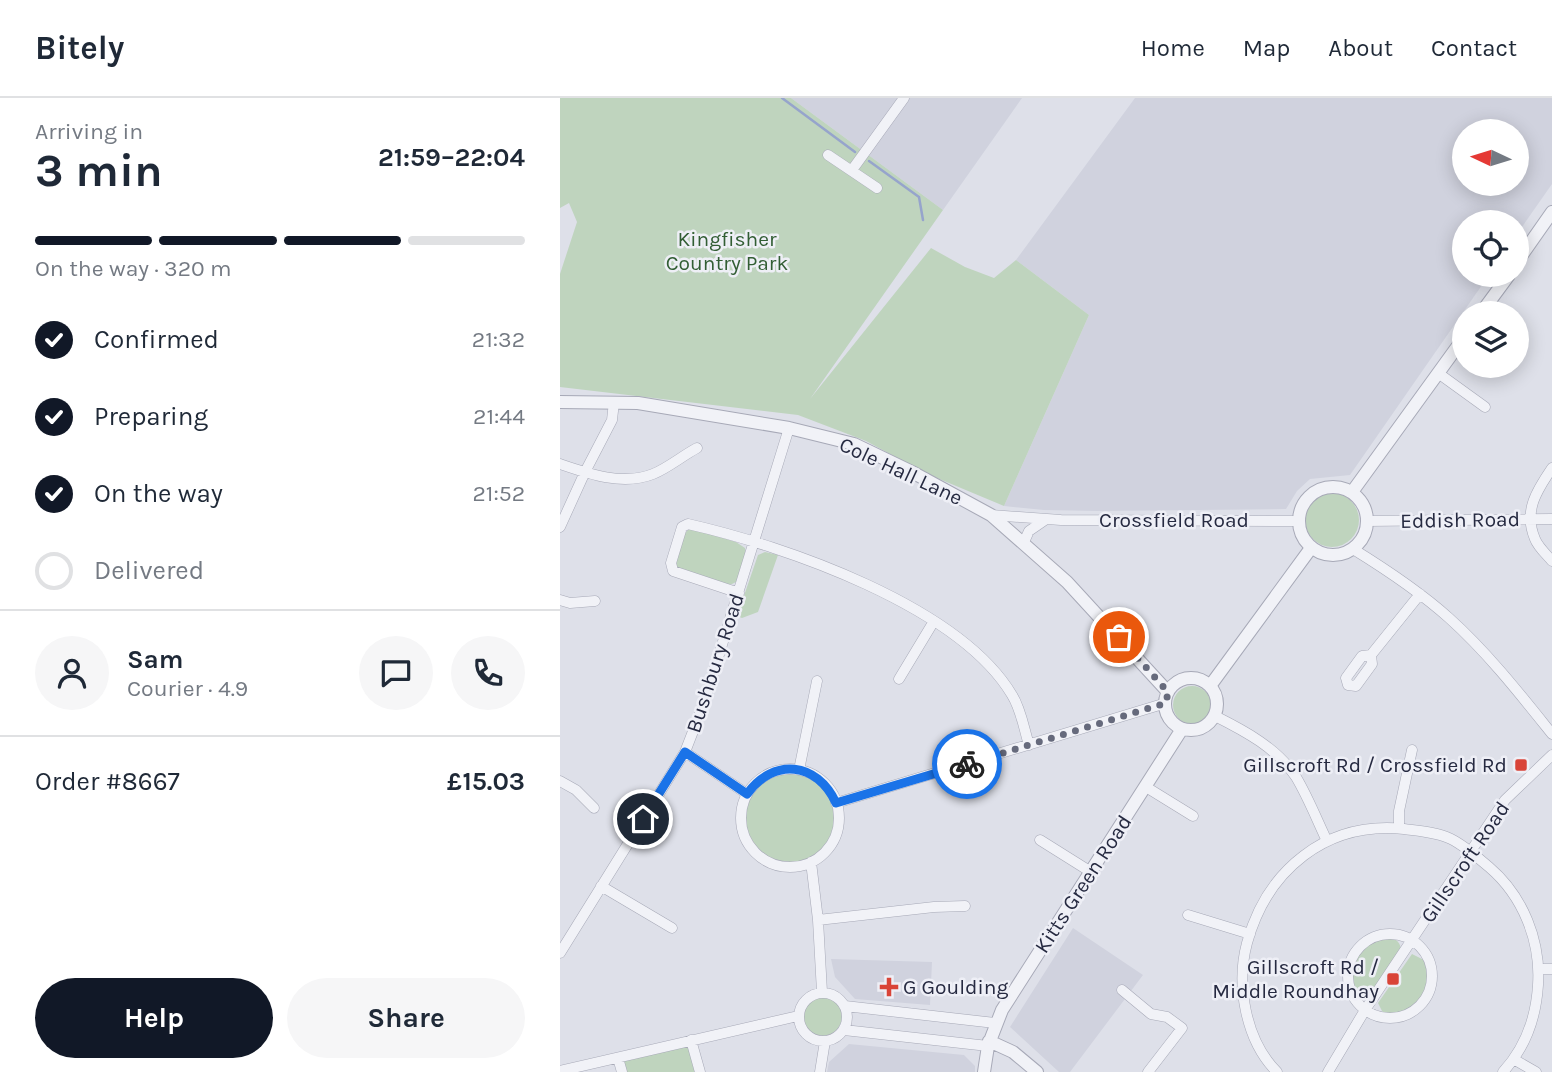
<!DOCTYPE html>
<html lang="en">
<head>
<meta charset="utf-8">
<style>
	:root { --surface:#fff; --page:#f6f6f7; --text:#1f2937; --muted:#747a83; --line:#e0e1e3; --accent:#111827 }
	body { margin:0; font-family:Karla,sans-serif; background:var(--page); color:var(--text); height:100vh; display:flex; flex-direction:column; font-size:26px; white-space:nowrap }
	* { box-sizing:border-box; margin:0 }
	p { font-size:23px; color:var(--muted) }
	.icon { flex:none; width:38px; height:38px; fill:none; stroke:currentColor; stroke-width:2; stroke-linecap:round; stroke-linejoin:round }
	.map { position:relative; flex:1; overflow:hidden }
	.panel { display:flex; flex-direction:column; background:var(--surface); width:560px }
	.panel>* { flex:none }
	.needle { width:46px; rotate:274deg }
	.tools { position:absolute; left:892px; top:21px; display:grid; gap:14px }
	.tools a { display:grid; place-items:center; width:77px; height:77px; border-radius:50%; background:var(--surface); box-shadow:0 4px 18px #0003; font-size:35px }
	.pin { position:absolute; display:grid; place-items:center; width:60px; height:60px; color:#fff; margin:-30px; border:4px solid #fff; border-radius:50%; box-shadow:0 2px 7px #0007 }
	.courier { position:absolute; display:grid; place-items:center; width:70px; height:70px; margin:-35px; border:5px solid #1a73e8; border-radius:50%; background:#fff; color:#222; box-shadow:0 2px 9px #0007 }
	.head em { font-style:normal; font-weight:700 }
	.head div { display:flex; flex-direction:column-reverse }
	.head { display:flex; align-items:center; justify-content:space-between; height:119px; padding:0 35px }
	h1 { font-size:46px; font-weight:700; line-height:52px }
	.bar { display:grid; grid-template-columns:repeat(4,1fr); gap:10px 7px; align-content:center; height:84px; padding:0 35px }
	.bar i { height:9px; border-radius:5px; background:var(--line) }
	.bar .current { background:var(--accent) }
	.bar p { grid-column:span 4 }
	.line { display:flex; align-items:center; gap:18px; padding:0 35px; border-top:2px solid var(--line) }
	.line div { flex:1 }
	.round { display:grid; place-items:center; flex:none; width:74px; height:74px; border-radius:37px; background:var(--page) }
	ol { padding:0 35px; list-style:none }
	li { display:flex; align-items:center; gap:21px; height:77px }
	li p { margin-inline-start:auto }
	li .icon { padding:7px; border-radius:50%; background:var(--accent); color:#fff; stroke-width:4 }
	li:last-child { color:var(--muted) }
	li i { width:38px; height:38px; border:4px solid var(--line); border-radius:50% }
	.action { display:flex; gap:14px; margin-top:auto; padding:14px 35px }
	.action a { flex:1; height:80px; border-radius:42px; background:var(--accent); color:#fff; font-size:28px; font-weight:700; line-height:80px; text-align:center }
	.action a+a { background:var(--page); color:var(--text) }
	header { display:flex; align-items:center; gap:42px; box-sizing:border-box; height:98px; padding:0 35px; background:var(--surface); border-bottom:2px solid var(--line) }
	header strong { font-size:33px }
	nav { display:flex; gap:38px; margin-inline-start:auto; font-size:24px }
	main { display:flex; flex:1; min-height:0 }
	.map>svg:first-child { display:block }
</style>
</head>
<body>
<header>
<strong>Bitely</strong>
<nav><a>Home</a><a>Map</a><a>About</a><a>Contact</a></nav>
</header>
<main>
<section class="panel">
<div class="head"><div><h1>3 min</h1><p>Arriving in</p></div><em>21:59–22:04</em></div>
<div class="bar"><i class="current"></i><i class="current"></i><i class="current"></i><i></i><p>On the way · 320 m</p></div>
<ol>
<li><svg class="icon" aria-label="check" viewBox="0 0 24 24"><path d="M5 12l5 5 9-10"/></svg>Confirmed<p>21:32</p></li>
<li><svg class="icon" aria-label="check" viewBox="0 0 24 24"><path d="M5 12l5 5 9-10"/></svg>Preparing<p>21:44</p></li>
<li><svg class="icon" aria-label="check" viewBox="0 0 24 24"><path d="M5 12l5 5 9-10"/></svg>On the way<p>21:52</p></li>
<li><i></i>Delivered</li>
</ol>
<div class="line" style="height:126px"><a class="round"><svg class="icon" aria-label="person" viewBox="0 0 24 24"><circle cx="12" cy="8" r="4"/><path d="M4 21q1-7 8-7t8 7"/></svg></a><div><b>Sam</b><p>Courier · 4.9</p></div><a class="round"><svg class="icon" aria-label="chat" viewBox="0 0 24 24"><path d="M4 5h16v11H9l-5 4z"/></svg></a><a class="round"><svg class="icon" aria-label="phone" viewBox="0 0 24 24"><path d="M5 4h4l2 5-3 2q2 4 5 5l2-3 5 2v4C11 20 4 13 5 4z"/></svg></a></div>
<div class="line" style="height:91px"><div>Order #8667</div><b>£15.03</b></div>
<div class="action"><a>Help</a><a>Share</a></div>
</section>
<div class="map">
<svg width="992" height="974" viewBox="0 0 992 974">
	<rect width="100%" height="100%" fill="#dee0e9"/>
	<path fill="#d0d2de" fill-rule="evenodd" d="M231,0h231l-79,112z
		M575,0h417v86l-35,50v-12h-52v53h24l-139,200 -40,4 -13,12 -11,18 -189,2 -53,-1 -40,-4 85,-191 -73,-55zM905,33h52v53h-52z
		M513,830l70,47 -73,97h-11l-49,-45z
		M271,861l101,3 -2,43 -75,-6 -20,-22z
		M289,946l115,11 11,11v6h-148l2,-10z"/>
	<path fill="#bfd4be" d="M0,0h231l152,112 -133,189 121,-151 34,19 29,11 22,-18 73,55 -85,191 -79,-33 -59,-32 -68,-26 -238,-28v-113l17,-52 -8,-19 -9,5z
		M745 422a27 27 0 1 1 54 0a27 27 0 1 1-54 0Z
		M130,430l46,14 9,6 1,6 -8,27 -6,3h-7l-47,-15 -3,-5 9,-30z
		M205,454l13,3 -20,57 -16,6 -5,-2 21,-61z
		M613 607a19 19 0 1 1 38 0a19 19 0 1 1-38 0Z
		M186 720a44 44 0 1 1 88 0a44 44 0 1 1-88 0Z
		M820,839c10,1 19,0 21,12l-31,49 -6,2c-15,-9 -15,-32 -7,-46 5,-9 15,-13 23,-17z
		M852,856l12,6c11,32 -6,50 -37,55l-5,-4 -4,-8z
		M242 918a20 20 0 1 1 40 0a20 20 0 1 1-40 0Z
		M129,945l8,29h-71l-4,-13z"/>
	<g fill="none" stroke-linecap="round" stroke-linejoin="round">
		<path stroke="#96a4cc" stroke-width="2.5" d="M222,0l73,54
			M309,63l50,36 4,23"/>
		<g stroke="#a7a9b7" stroke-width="11">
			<path id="minor" d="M268,57l49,33
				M292,72l52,-72
				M878,275l47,34
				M0,366c29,10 63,22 93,10 15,-6 29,-18 44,-26
				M992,370c-15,22 -29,43 -17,71 3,8 12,16 17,22
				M431,417l70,5 238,1
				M807,423l185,-2
				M0,429l25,-55 27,-52 2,-18
				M464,444l5,-11 16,-11
				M793,451c34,21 66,42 96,69 38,34 71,76 103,116
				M179,495l-66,-22 -2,-8 11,-36 6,-3c97,22 271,82 324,171 9,14 12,34 17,50
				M0,502l10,3 25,-2
				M811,557l-9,1 -16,22 2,7 8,1 16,-22 -1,-9 49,-61
				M339,581l35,-58
				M655,618c30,15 62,32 81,61 12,20 21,43 31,64
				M125,654l62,42
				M181 720a49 49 0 1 1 98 0a49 49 0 1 1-98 0Z
				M239,672l18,-89
				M0,683l16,9 18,18
				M586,689l47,29
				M276,705l330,-100
				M839,730v-17l13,-61
				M480,742l51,32
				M251,764l7,58 4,72
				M41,788l71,42
				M628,817l62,19
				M258,822l116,-13 31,-1
				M788 878a42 42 0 1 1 84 0a42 42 0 1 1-84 0Z
				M0,855l125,-201 19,-49 85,-275
				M979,871h13
				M562,892l29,24 16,3 15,11 -34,44
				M239 919a24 24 0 1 1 48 0a24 24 0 1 1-48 0Z
				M285,908l150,17
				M284,932l144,16
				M131,942l9,32
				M58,960l4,14
				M955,962l21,12
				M0,973l238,-55
				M260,974l5,-31
				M717,974c-32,-32 -41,-88 -30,-129 20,-73 79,-122 157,-114 15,2 33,3 47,10 14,7 26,18 38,28 34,29 52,74 49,118 -2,33 -13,63 -35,87
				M768,974l37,-62 140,-210 47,-45"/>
		</g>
		<g stroke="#a7a9b7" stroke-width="14">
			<path id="tertiary" d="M957,164l35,-50
				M921,215l28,-38
				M0,304l78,1 151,25 65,16 58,28 79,43 76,67 101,110
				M739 423a34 34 0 1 1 68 0a34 34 0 1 1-68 0Z
				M792,394l113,-156
				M605 606a26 26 0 1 1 52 0a26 26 0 1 1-52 0Z
				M650,588l101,-138
				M429,943l24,11 24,20
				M424,974l4,-26 14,-36 180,-281"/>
		</g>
		<use href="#minor" stroke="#f1f2f7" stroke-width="10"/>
		<use href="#tertiary" stroke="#f1f2f7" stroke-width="12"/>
	</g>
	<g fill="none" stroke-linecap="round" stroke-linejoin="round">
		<path stroke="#666a7c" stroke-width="7" stroke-dasharray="0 12.6" d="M407,666l199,-61 2,-11 -49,-55"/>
		<path stroke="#1a73e8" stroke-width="9" d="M83,721l42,-67 62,42c27,-37 70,-32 89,9l131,-39"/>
	</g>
	<g fill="#d94438" stroke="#eeeff6" stroke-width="2.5">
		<rect x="954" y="660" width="14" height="14" rx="3.5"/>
		<rect x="826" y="874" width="14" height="14" rx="3.5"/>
		<path d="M325.5 878.5h7v7h7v7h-7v7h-7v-7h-7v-7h7z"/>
	</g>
	<g text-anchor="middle" stroke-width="5" stroke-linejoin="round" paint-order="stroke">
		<g font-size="21" fill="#325e34" stroke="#eeeff6">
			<text x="167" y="148">Kingfisher<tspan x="167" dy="24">Country Park</tspan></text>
		</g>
		<g font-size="21" fill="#262a41" stroke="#eeeff6">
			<text transform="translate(341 373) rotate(25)" y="7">Cole Hall Lane</text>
			<text x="614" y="429">Crossfield Road</text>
			<text transform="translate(900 422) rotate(-1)" y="7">Eddish Road</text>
			<text transform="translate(155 565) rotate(-72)" y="7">Bushbury Road</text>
			<text transform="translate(905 764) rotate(-56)" y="7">Gillscroft Road</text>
			<text transform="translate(523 786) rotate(-57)" y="7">Kitts Green Road</text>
		</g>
		<g font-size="21" fill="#262a41" stroke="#eeeff6" text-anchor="end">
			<text x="947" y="674">Gillscroft Rd / Crossfield Rd</text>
			<text x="819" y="876">Gillscroft Rd /<tspan x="819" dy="24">Middle Roundhay</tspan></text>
			<text x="343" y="896" text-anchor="start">G Goulding</text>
		</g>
	</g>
</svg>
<div class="tools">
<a><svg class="needle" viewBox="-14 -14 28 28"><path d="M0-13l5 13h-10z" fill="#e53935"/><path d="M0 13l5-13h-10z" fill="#747a83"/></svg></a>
<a><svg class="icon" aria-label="locate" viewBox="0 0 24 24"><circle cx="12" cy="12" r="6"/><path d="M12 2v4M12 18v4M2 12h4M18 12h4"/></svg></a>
<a><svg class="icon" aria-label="layers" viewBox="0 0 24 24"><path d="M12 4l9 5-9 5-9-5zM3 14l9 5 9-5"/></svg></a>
</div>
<div class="pin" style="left:559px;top:539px;background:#ea580c"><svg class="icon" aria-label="bag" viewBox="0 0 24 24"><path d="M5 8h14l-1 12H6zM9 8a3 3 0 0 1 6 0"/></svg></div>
<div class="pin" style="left:83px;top:721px;background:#1f2937"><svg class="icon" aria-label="home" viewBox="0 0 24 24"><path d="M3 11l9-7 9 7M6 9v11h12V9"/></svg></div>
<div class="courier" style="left:407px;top:666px"><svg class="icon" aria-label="bike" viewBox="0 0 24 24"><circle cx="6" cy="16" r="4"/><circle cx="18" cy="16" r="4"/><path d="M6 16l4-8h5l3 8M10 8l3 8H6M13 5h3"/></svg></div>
</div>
</main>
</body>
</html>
